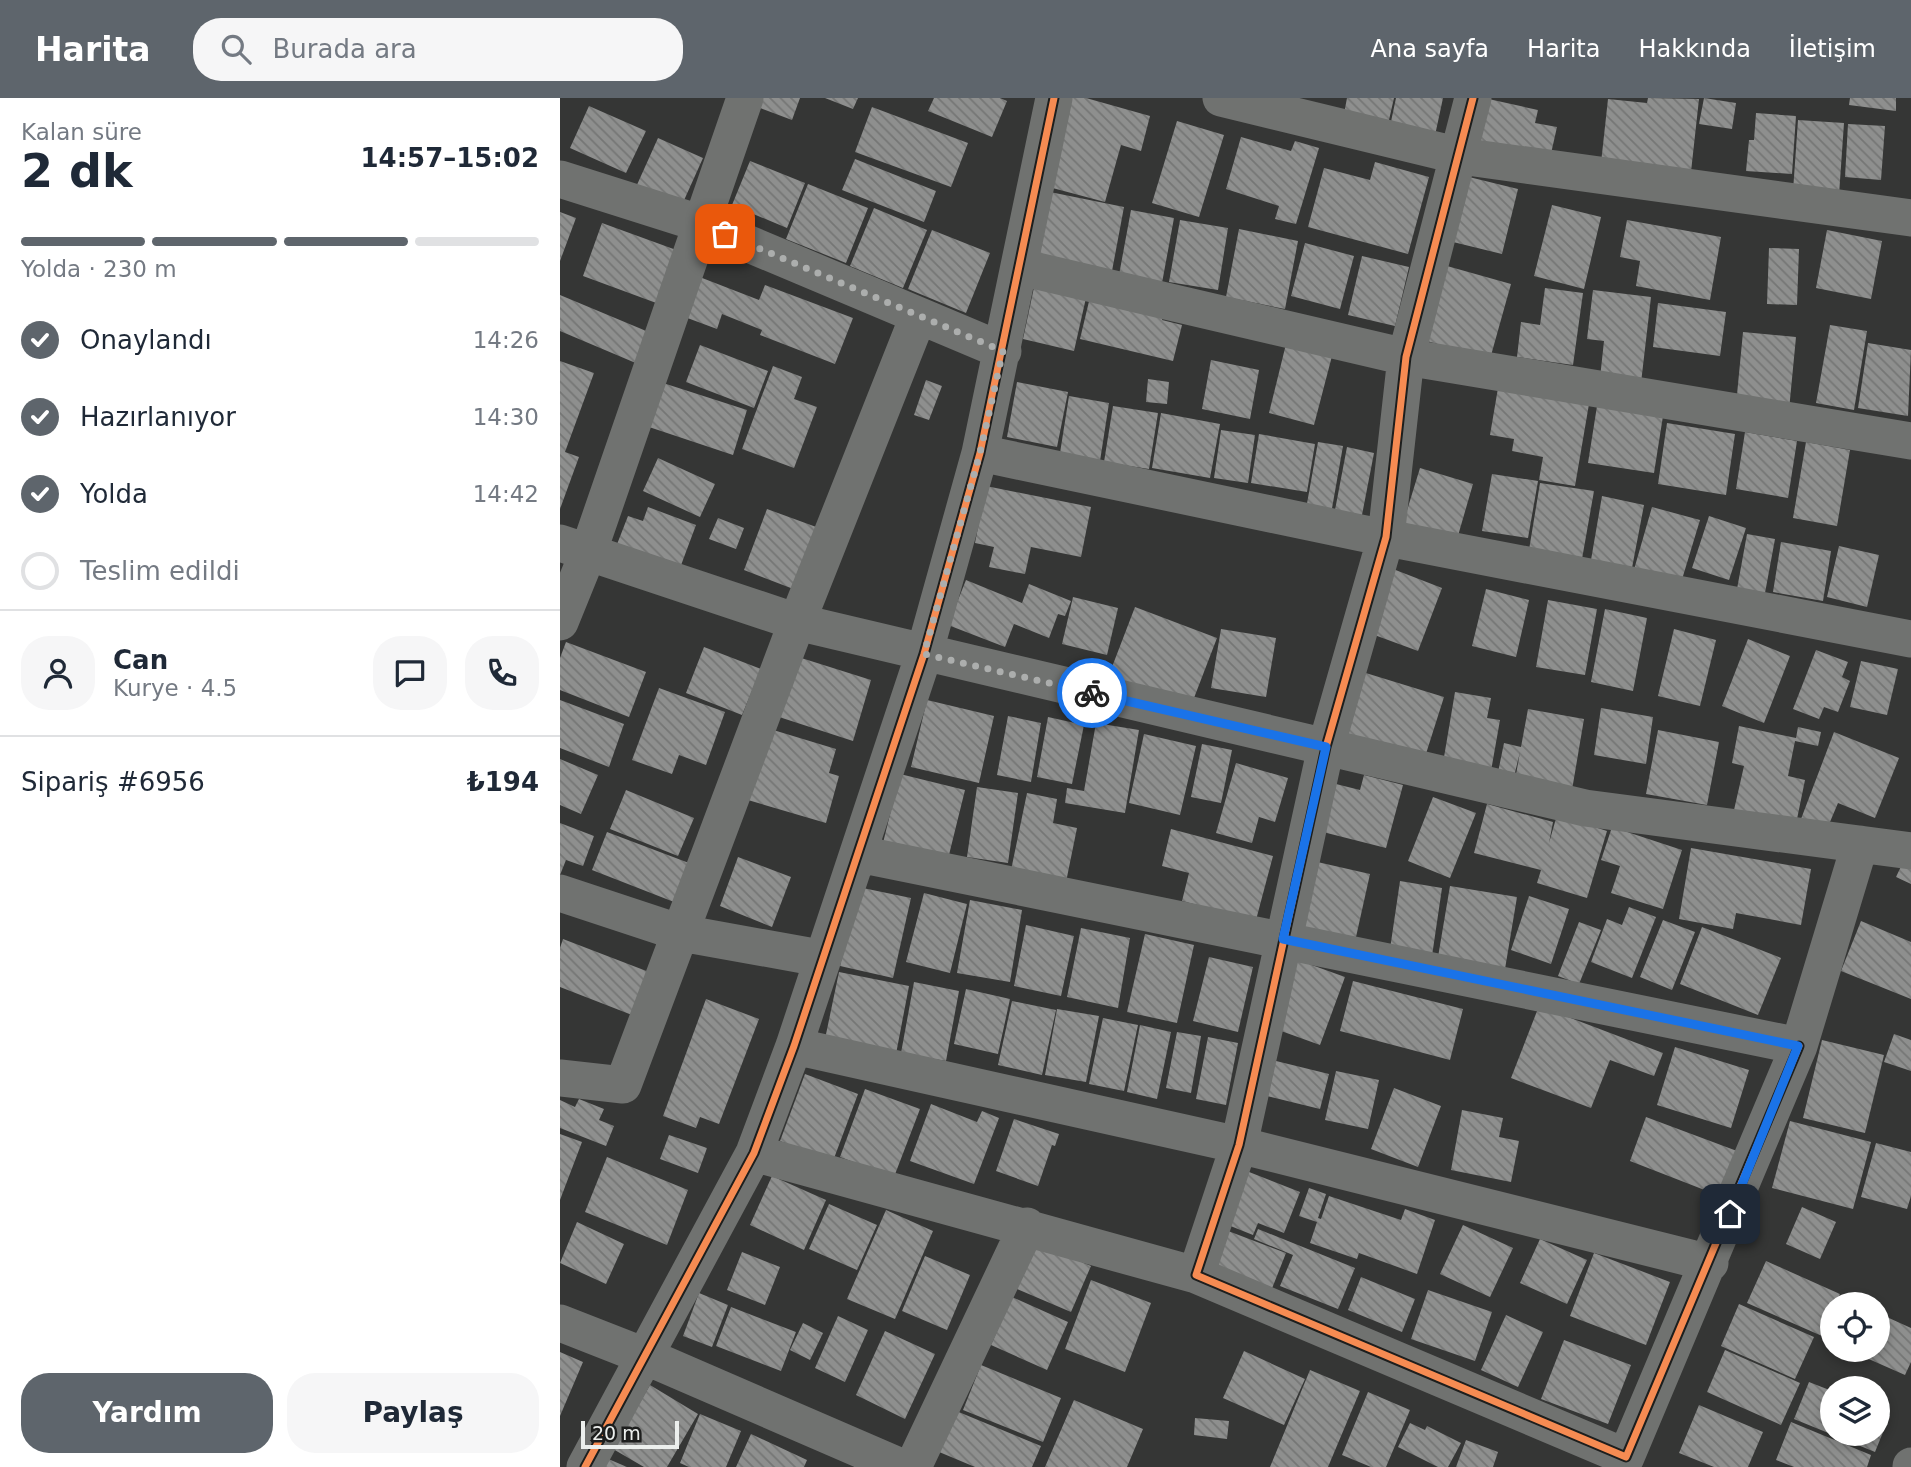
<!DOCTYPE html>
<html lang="tr">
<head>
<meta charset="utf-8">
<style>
	:root { --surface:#fff; --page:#f6f6f7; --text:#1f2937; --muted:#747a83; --line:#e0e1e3; --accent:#5e656c }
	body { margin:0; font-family:"DejaVu Sans",sans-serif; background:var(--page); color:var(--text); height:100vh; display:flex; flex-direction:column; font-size:26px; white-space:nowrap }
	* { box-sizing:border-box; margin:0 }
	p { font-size:23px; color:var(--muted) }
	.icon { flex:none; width:38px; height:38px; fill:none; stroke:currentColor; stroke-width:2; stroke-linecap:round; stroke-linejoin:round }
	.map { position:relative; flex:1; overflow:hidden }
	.drawer { display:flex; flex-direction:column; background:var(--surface); width:560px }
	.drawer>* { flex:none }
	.fabs { position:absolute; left:1260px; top:1194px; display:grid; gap:14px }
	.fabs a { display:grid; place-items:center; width:70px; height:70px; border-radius:50%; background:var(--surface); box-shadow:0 4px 10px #0003; font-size:35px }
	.scale { position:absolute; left:21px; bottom:18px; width:98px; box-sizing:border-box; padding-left:7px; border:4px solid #ecefed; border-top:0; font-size:19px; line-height:24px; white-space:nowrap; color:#ecefed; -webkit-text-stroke:5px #1d1e1d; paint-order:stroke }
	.pin { position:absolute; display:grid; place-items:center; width:60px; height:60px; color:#fff; margin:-30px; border-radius:14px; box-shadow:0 4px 10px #0006 }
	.courier { position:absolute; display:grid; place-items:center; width:70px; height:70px; margin:-35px; border:5px solid #1a73e8; border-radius:50%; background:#fff; color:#222; box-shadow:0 2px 9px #0007 }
	.head em { font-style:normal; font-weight:600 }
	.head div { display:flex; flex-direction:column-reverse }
	.head { display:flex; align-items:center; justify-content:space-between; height:119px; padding:0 21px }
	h1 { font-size:46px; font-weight:600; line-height:52px }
	.bar { display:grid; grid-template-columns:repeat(4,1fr); gap:10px 7px; align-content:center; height:84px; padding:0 21px }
	.bar i { height:9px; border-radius:5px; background:var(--line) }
	.bar .selected { background:var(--accent) }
	.bar p { grid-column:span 4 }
	.line { display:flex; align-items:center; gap:18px; padding:0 21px; border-top:2px solid var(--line) }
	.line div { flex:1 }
	.round { display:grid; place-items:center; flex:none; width:74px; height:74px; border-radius:28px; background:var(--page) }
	ol { padding:0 21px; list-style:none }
	li { display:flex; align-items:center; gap:21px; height:77px }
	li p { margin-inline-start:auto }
	li .icon { padding:7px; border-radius:50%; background:var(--accent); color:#fff; stroke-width:4 }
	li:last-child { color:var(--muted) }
	li i { width:38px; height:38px; border:4px solid var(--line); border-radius:50% }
	.cta { display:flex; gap:14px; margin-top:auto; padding:14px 21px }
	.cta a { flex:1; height:80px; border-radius:28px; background:var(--accent); color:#fff; font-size:28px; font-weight:600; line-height:80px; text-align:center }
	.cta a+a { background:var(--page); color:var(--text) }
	header { display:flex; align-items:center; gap:42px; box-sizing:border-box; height:98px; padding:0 35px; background:var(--accent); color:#fff }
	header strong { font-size:33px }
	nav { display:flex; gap:38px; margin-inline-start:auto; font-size:24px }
	.search { width:490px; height:63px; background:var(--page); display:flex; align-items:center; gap:18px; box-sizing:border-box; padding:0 24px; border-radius:28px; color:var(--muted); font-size:26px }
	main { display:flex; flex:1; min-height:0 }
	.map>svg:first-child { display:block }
</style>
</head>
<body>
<header>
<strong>Harita</strong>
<div class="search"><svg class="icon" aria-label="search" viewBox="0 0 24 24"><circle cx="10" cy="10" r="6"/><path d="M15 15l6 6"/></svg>Burada ara</div>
<nav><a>Ana sayfa</a><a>Harita</a><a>Hakkında</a><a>İletişim</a></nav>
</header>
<main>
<section class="drawer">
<div class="head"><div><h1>2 dk</h1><p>Kalan süre</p></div><em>14:57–15:02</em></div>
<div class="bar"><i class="selected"></i><i class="selected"></i><i class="selected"></i><i></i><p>Yolda · 230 m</p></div>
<ol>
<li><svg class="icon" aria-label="check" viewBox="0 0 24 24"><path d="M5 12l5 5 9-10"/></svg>Onaylandı<p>14:26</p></li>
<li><svg class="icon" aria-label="check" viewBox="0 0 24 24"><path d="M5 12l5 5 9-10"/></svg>Hazırlanıyor<p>14:30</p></li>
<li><svg class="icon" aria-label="check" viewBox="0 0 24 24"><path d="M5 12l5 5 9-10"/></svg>Yolda<p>14:42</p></li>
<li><i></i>Teslim edildi</li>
</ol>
<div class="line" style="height:126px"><a class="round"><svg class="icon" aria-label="person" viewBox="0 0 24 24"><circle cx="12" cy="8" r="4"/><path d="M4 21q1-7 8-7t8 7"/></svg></a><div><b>Can</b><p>Kurye · 4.5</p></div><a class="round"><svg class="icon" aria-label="chat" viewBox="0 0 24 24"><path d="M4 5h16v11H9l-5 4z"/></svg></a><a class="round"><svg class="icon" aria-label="phone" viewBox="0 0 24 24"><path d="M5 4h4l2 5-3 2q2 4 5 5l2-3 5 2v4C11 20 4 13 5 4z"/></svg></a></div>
<div class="line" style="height:91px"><div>Sipariş #6956</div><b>₺194</b></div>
<div class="cta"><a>Yardım</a><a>Paylaş</a></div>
</section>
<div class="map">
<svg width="1351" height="1369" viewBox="0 0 1351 1369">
	<defs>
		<pattern id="building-back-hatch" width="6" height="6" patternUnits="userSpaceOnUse" patternTransform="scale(1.75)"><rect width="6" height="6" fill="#8e8f8e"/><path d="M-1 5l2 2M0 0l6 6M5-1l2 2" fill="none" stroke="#757675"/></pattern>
	</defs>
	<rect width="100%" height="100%" fill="#353635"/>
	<path fill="url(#building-back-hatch)" d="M198,0h42l-8,22 -37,-14z
		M265,0h33l-5,11z
		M374,0h66l7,3 -15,36 -64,-26z
		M509,0h17l64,18 -9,35 -20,-6 -16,57 -60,-16z
		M787,0h47l-8,35 -44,-9z
		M836,0h47l-9,42 -45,-9z
		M924,0l54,12 -3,13 22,4 -7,31 -75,-16z
		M1088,0l51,1 -9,82 -89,-18 7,-64 39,4z
		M1144,0l32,5 -4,26 -33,-5z
		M1290,0h46v13l-47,-6z
		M29,8l57,25 -20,42 -56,-25z
		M312,9l96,36 -17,44 -96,-35z
		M1196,15l40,3 -4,58 -46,-3 3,-31h5z
		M1238,22l46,3 -5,72 -46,-4z
		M617,23l47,14 -25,82 -47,-14z
		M1288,26l37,2 -4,54 -36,-3z
		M681,39l50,14 4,-10 24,7 -23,76 -21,-5 4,-13 -53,-17z
		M98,40l45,20 -22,49 -45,-20z
		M295,61l81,32 -12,31 -82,-32z
		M190,63l55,22 -18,45 -55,-23z
		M815,64l54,15 -21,77 -100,-27 16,-59 46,12z
		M909,79l49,12 -16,65 -49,-12z
		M248,86l60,24 -22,55 -60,-24z
		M490,94l74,15 -12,64 -74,-14z
		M992,107l49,12 -17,72 -50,-13z
		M314,110l53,22 -24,58 -53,-22z
		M571,112l43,8 -12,65 -43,-8z
		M0,114l16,6 -16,43z
		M620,122l48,8 -10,62 -49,-8z
		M1067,122l94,17 -11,63 -74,-14 4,-25 -20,-4z
		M42,125l77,28 -20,53 -76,-28z
		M679,131l59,12 -13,68 -59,-12z
		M372,132l58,23 -24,60 -58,-24z
		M1267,132l55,11 -11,58 -55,-11z
		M745,145l49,13 -14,53 -49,-13z
		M1209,150l30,1 -2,56 -30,-1z
		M802,158l47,11 -14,59 -47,-11z
		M887,168l64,18 -21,75 -63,-18z
		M137,178l62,24 6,-15 88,33 -18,46 -75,-29 2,-5 -40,-16 -5,15 -35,-13z
		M476,180l52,11 -14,62 -51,-12z
		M985,190l38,5 -10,72 -56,-8 4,-35 19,3z
		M1033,192l58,7 -10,86 -41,-5 4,-37 -17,-2z
		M531,195l73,18 -2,9 20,5 -9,36 -93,-22z
		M0,197l91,38 -13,31 -78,-33z
		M1098,205l68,9 -6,44 -67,-9z
		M1270,227l37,6 -13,79 -38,-7z
		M1183,234l53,5 -7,73 -53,-5z
		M1308,245l43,7 -3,66 -50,-8z
		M726,246l46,12 -18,69 -45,-12z
		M140,247l68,26 -14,37 -68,-26z
		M651,262l48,10 -9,49 -48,-10z
		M0,263l34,12 -29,79 14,5 -19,52z
		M213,268l29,11 -8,22 23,8 -23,61 -52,-19z
		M588,281l21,3 -2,22 -21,-2z
		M366,282l16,6 -13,34 -15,-5z
		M100,284l87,28 -14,45 -87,-29z
		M457,284l51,10 -11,55 -50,-10z
		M938,290l91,16 -14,82 -36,-6 4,-23 -31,-6 2,-12 -24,-4z
		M509,298l40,7 -9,58 -40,-8z
		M553,308l45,7 -9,56 -45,-7z
		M1037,308l66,10 -9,57 -66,-10z
		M601,315l59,11 -10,54 -58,-10z
		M1107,325l68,11 -9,61 -68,-11z
		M661,332l34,5 -7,48 -34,-5z
		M1185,334l52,9 -9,57 -52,-9z
		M699,336l56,10 -8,48 -56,-9z
		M758,344l25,4 -12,68 -25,-5z
		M1246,344l44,8 -13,76 -44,-8z
		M787,349l27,6 -12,62 -27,-5z
		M98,360l57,26 -15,33 -57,-26z
		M860,370l53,16 -18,62 -54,-16z
		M932,376l46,7 -10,57 -46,-7z
		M980,385l54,8 -12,68 -53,-9z
		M426,388l105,21 -10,50 -50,-10 -6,27 -36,-7 5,-20 -19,-4z
		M1042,398l42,9 -12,63 -41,-8z
		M88,409l48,18 -19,51 -63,-24 14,-36 15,5z
		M1092,409l48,13 -20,66 -47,-13z
		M207,411l52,19 -23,62 -52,-20z
		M1149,418l37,12 -17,52 -37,-12z
		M158,420l26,10 -8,21 -27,-10z
		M1187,436l28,5 -10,54 -28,-4z
		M1221,444l50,9 -8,50 -50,-9z
		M1279,448l40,9 -12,52 -40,-10z
		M833,471l49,19 -24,63 -49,-18z
		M406,482l56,23 7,-19 42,17 -6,15 -7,-2 -9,24 -35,-14 -9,23 -57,-22z
		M926,491l43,11 -13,57 -44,-11z
		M513,499l45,11 -11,47 -45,-11z
		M988,502l49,9 -12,66 -49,-8z
		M575,509l82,31 -28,73 -82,-31z
		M1045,511l42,9 -14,73 -42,-9z
		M661,531l55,9 -10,59 -55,-9z
		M1114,531l42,11 -16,66 -42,-10z
		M1188,541l42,17 -26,67 -42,-17z
		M6,544l80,30 -17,45 -69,-27v-32z
		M144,549l57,22 -19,46 -56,-22z
		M1256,552l32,12 -6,15 8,4 -12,31 -14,-5 -5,12 -26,-10z
		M235,558l76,24 -18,61 -77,-25z
		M1301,563l37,8 -11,46 -37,-8z
		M796,572l88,27 -20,63 -88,-28z
		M99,590l66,24 -19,53 -27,-10 -7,19 -40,-14z
		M895,594l36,6 -4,20 13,2 -9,51 -48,-8z
		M0,602l64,24 -15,43 -49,-19z
		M367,602l67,16 -15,67 -68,-16z
		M1041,610l52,9 -7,47 -52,-9z
		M968,611l56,10 -13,77 -57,-10 6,-34 -8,33 -16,-3 8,-39 17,4z
		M448,618l33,7 -10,59 -34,-7z
		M488,619l36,8 -12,59 -35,-7z
		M536,625l43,7 -14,83 -60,-10 2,-15 17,3z
		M1179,628l57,12 2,-11 23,5 -3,14 -23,-5 -7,35 17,4 -9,44 -62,-14 10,-44 -12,-3z
		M210,631l66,20 -7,24 10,3 -13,47 -78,-23z
		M1098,632l61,12 -12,63 -61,-11z
		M1274,634l65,26 -24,60 -37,-15 -11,26 -26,-10z
		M584,636l52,12 -16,69 -51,-12z
		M642,646l30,6 -11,53 -30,-6z
		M0,661l38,16 -17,39 -21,-9z
		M676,665l52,15 -13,44 -16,-5 -7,26 -36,-10z
		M340,676l65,16 -19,77 -65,-16z
		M804,677l39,10 -17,63 -71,-18 13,-48 32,8z
		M417,689l41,6 -10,70 -41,-6z
		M66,692l68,28 -16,38 -68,-27z
		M467,695l30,6 -4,24 24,5 -12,59 -55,-12z
		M873,699l43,16 -26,65 -42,-17z
		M927,706l66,18 -4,21 8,-28 50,16 -20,67 -50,-15 4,-13 -67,-17z
		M0,725l34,13 -11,30 -17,-6 -6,15z
		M1052,729l70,23 -19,59 -52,-16 9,-27 -19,-6z
		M611,731l102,27 -17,64 -74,-19 7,-28 -27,-7z
		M47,734l82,31 -15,39 -82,-32z
		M1131,750l120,21 -10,56 -65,-12 -3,16 -54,-10z
		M178,759l53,20 -19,50 -52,-21z
		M1344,762l7,4v20l-15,-7z
		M753,763l57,13 -16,72 -58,-13z
		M840,783l42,7 -10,68 -42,-7z
		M890,788l67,11 -12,72 -67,-12z
		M298,789l53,11 -18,80 -53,-12z
		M364,795l43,11 -17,69 -44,-11z
		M969,798l40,13 -18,55 -40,-14z
		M410,802l52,10 -12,72 -53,-9z
		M1069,809l27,10 -24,61 -41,-16 16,-43 15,6z
		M1103,822l32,12 -23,58 -32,-13z
		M1301,823l50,21v57l-70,-28z
		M1019,824l22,8 -22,54 -21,-8z
		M466,827l48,11 -13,60 -47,-10z
		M1142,829l79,31 -23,57 -78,-31z
		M521,830l49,10 -12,70 -51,-11z
		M585,836l49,11 -17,78 -50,-11z
		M3,841l86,33 -17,43 -72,-28v-39z
		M649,859l44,10 -15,65 -45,-11z
		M735,861l50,18 -25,68 -50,-18z
		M279,874l70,14 -13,68 -71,-15z
		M793,883l110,28 -13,51 -110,-29z
		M354,884l45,9 -13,70 -45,-8z
		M406,891l44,10 -12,55 -44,-10z
		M146,901l53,20 -40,105 -19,-7 -4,11 -33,-12z
		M452,903l44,9 -14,65 -44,-10z
		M979,908l124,47 -9,23 -44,-16 -19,48 -80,-30z
		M497,911l42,7 -13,66 -41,-7z
		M543,920l35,7 -14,66 -35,-7z
		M580,927l31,7 -14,67 -30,-7z
		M617,934l24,4 -10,57 -25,-5z
		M1334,936l17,6v31l-27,-9z
		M648,939l30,6 -12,62 -30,-6z
		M1262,942l62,15 -19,78 -62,-15z
		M1115,949l74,23 -18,58 -74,-23z
		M704,960l65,16 -9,35 -65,-16z
		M776,973l43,9 -11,49 -43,-9z
		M245,976l53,20 -25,67 -53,-20z
		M834,990l47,18 -23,61 -47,-18z
		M305,991l55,20 -26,68 -54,-20z
		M19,1001l25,10 -5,11 15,6 -8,20 -46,-18v-28l15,7z
		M371,1006l46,18 5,-11 17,7 -25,66 -64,-23z
		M902,1012l41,8 -4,19 20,4 -8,41 -60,-12z
		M1086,1019l91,34 -17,45 -90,-35z
		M454,1021l45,15 -4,12 -3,-1 -14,41 -42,-15z
		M1230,1023l81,21 -18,67 -81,-21z
		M0,1036l22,8 -22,58z
		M109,1037l38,13 -9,25 -38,-14z
		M1316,1045l35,9v44l-4,13 -46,-12z
		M47,1059l81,33 -21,55 -82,-33z
		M684,1072l56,22 -16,41 -26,-10 -5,12 -30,-12z
		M212,1078l54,24 -22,50 -54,-25z
		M749,1090l17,6 -8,24 3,1 8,-23 72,24 4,-11 30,11 -18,54 -58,-21 -2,6 -47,-16 7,-21 -18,-6z
		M269,1106l48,21 -20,45 -48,-21z
		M1242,1109l34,15 -16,37 -34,-15z
		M326,1112l47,21 -38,88 -48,-20z
		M17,1124l47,22 -18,40 -46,-21z
		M903,1127l50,23 -23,49 -50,-23z
		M663,1131l63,24 -15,38 -63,-24z
		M698,1131l97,39 -17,41 -58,-23 13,-31 -39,-16z
		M980,1141l47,21 -20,44 -47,-21z
		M476,1145l55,23 -20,46 -54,-23z
		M182,1154l38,15 -15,38 -38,-15z
		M1034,1155l76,29 -24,63 -76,-29z
		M365,1158l45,19 -23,55 -45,-19z
		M1206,1163l74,33 -4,10h-4v8l-10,24 -75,-33z
		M801,1179l54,22 -13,33 -54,-22z
		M531,1182l60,23 -26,69 -60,-23z
		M868,1192l64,22 -17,49 -64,-22z
		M139,1195l29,12 -16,42 -29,-11z
		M452,1199l56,25 -21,48 -56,-25z
		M1179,1206l75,33 -19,42 -74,-33z
		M171,1209l65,25 -15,39 -65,-25z
		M1318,1215l33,15v34l-6,13 -59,-26h32z
		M946,1217l37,17 -25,55 -37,-17z
		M278,1218l30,14 -23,52 -30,-14z
		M243,1225l20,10 -13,27 -20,-10z
		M325,1233l50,23 -30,65 -49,-24z
		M1004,1242l67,25 -23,59 -67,-25z
		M1165,1252l75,33 -19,42 -74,-33z
		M684,1253l61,28 -21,46 -61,-27z
		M0,1254l23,10 -23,54z
		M421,1267l80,33 -18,44 -80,-32z
		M750,1272l50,21 -32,76h-58z
		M1249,1284l23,9v42h46v-23l12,5 -15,37 -81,-33z
		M90,1287l48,29 -31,53h-23l-31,-18z
		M808,1294l42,18 -24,57h-15l-29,-12z
		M514,1302l69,29 -16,38h-82z
		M1139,1307l64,27 -15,35h-34l-35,-14z
		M389,1310l92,38 -9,21h-57l-43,-18z
		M140,1316l41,17 -15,36h-37l-9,-4z
		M635,1320l34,3 -2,18 -33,-4z
		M1231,1324l80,33 -4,12h-73l-18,-7z
		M850,1325l15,7 2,-4 34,17 -13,24h-10l-40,-20z
		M191,1336l56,26 -3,7h-68z
		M906,1342l32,12 -5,15h-37z
		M46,1360l21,9h-25z"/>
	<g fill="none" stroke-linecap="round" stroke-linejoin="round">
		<path stroke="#707270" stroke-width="37" d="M661,0l239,58 451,62
			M913,0l-67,259 -20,180 -60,210 -87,398 -43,130 430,182 173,-411
			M0,81l139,44 304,128
			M460,169l386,90 505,84
			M420,355l381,80 550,106
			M0,445l237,79 788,186 326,43
			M0,524l28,-69 157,-455
			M299,756l940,192 61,-202
			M0,795l121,40 139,25
			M234,948l445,99 471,118
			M0,980l63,7 174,-463 121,-305
			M194,1055l442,122
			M0,1225l87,34 254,110
			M25,1369l169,-314 40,-107 130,-392 56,-201 74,-355
			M353,1369l114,-241
			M1351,1369v-1"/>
		<g stroke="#1d1e1d" stroke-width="11">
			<path id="cycleway" d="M913,0l-67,259 -20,180 -60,210 -87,398 -43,130 430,182 173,-411
				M25,1369l169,-314 40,-107 130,-392 56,-201 74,-355"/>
		</g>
		<use href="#cycleway" stroke="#f68b52" stroke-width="7"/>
	</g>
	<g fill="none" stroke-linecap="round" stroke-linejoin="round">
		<path stroke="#acaead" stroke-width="7" stroke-dasharray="0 12.6" d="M165,136l278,117 -23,102 -56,201 168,39"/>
		<path stroke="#1a73e8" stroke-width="9" d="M532,595l234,54 -43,192 515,107 -68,168"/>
	</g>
</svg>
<div class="fabs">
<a><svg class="icon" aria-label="locate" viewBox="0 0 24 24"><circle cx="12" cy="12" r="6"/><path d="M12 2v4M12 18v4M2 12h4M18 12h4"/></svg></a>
<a><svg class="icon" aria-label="layers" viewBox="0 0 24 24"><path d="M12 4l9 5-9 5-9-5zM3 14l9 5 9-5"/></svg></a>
</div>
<div class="scale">20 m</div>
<div class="pin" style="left:165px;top:136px;background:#ea580c"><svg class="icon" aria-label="bag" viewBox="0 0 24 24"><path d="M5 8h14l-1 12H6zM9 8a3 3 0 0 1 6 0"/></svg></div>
<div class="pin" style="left:1170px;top:1116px;background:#1f2937"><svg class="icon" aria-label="home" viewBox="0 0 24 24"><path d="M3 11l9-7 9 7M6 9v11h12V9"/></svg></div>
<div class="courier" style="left:532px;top:595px"><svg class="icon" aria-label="bike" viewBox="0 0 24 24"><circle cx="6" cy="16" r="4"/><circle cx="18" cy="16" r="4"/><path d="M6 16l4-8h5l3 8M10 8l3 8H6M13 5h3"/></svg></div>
</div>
</main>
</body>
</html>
